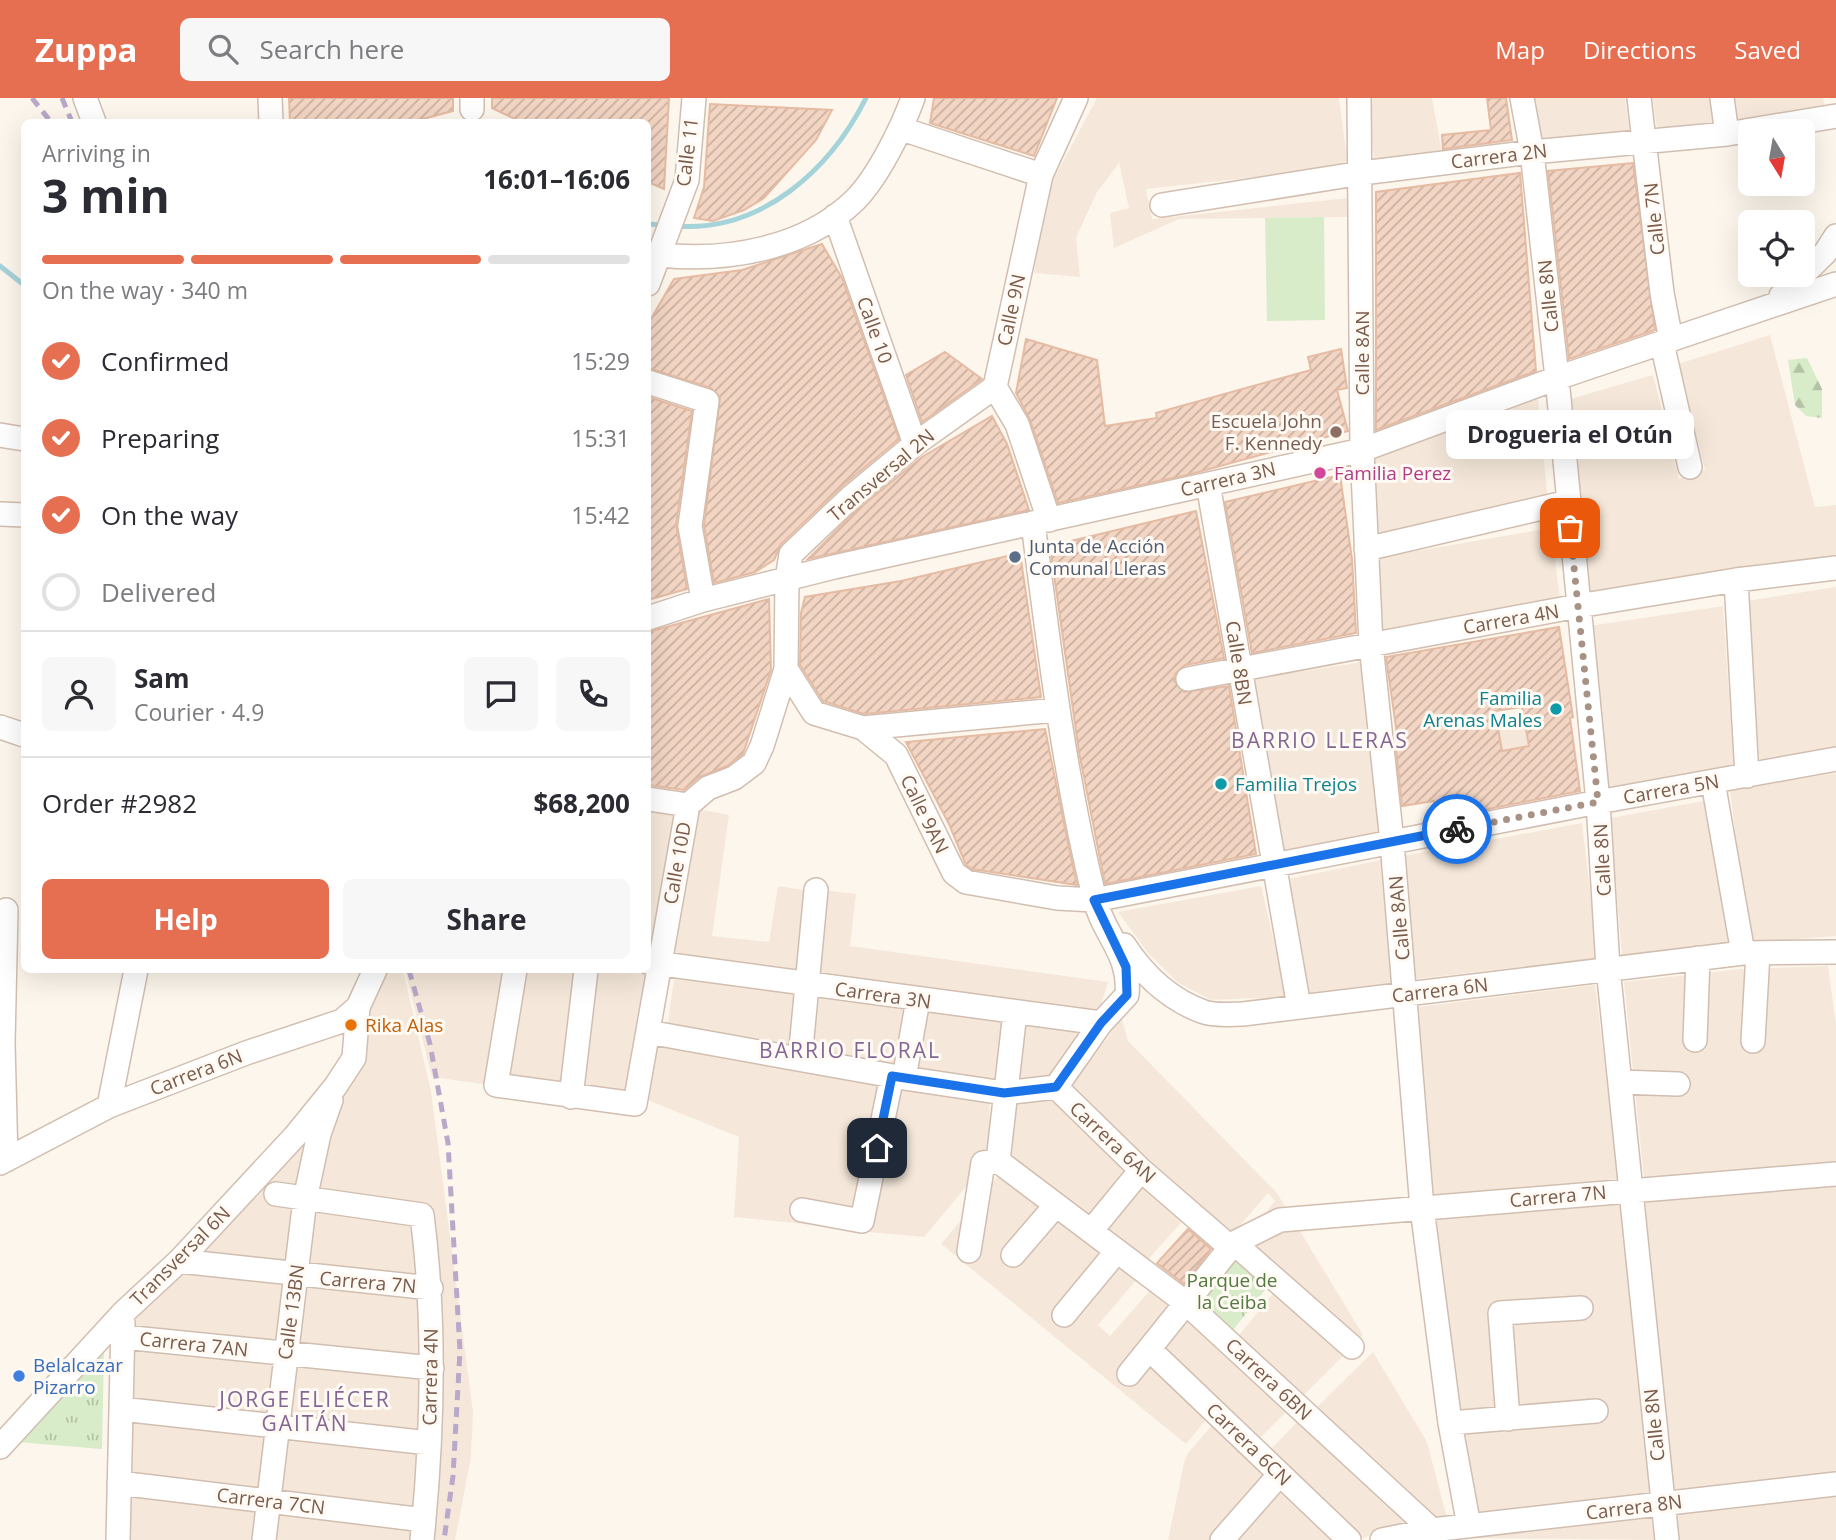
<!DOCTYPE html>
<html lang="en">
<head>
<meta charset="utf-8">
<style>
	:root { --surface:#fff; --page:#f7f7f7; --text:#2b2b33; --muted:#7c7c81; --line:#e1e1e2; --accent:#e76f51 }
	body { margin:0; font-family:"Open Sans",sans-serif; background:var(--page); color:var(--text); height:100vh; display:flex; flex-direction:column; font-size:26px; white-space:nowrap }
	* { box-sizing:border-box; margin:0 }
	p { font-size:23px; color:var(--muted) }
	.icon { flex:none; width:38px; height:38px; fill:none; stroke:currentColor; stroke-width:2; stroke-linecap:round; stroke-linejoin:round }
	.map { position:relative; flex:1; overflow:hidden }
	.panel { position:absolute; left:21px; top:21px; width:630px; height:854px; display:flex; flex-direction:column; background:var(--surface); border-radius:10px; box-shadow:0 7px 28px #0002 }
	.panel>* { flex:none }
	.needle { width:46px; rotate:169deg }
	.controls { position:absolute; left:1738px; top:21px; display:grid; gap:14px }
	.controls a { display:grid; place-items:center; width:77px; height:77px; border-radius:10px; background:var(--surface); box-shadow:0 7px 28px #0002; font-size:35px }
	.pin { position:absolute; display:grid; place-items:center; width:60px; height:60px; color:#fff; margin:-30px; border-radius:14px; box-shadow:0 4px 10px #0006 }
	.courier { position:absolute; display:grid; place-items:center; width:70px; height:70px; margin:-35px; border:5px solid #1a73e8; border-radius:50%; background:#fff; color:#222; box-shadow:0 2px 9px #0007 }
	.bubble { position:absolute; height:49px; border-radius:10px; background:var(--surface); box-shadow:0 7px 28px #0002; font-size:23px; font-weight:700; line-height:49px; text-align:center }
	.head em { font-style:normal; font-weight:700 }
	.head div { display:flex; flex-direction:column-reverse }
	.head { display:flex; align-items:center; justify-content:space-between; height:119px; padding:0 21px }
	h1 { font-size:46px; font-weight:700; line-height:52px }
	.bar { display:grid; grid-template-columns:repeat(4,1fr); gap:10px 7px; align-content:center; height:84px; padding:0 21px }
	.bar i { height:9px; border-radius:5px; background:var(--line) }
	.bar .selected { background:var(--accent) }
	.bar p { grid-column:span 4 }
	.line { display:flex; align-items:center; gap:18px; padding:0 21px; border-top:2px solid var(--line) }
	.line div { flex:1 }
	.round { display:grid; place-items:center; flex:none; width:74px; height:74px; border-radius:10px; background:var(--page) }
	ol { padding:0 21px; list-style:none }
	li { display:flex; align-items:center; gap:21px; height:77px }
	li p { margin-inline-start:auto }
	li .icon { padding:7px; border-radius:50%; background:var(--accent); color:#fff; stroke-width:4 }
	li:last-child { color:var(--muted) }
	li i { width:38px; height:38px; border:4px solid var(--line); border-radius:50% }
	.cta { display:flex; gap:14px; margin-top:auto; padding:14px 21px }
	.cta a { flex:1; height:80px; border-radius:10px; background:var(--accent); color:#fff; font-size:28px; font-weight:700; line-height:80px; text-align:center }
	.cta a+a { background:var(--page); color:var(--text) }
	header { display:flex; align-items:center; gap:42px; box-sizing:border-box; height:98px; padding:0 35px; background:var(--accent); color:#fff }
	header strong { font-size:33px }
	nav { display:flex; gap:38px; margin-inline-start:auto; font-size:24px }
	.search { width:490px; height:63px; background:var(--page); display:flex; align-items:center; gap:18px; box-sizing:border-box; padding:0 24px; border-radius:10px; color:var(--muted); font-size:26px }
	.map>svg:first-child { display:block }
</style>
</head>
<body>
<header>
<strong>Zuppa</strong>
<div class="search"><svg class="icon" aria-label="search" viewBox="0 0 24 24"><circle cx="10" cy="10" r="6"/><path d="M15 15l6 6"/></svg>Search here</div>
<nav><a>Map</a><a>Directions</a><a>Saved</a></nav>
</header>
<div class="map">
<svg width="1836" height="1442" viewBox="0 0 1836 1442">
	<defs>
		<pattern id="forest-firs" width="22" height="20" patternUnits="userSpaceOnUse" patternTransform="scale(1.75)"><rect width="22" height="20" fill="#d8ecc9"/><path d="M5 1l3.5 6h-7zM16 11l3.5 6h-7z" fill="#b4c2a5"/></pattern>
		<pattern id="park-tufts" width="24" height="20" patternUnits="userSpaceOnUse" patternTransform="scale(1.75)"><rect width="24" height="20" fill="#d8ecc9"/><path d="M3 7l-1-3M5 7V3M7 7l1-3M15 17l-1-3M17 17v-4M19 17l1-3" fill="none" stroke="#b4c2a5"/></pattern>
		<pattern id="building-hatch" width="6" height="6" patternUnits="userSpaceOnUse" patternTransform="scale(1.75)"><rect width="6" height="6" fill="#f3d5c3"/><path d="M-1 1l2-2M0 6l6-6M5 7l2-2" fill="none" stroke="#cab0a1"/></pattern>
	</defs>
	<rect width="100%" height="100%" fill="#fdf6ec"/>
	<path fill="#f5e8da" d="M1097,0h242l9,69 -202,22 6,30 196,-21 1,19 -170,2 -65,29 -4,-35 19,-5 -10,-45 -22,29 -21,46 4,39 -46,-4 5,-42 14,-51z
		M1368,0h64l10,55 -68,7z
		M1533,0h92l5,36 -89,9z
		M1652,0h61l4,28 -59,7z
		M1732,0h91l3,14 -90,10z
		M1770,237l45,172 21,-2v53l-250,38 -23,-195 90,-26 26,104 26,-9 -27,-106z
		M1538,301l10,103 -171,33 -5,-80z
		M1551,430l9,72 -177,32 -7,-74z
		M1836,489v165l-76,13 -13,-164z
		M1723,508l11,161 -125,24 -19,-165z
		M1363,564l19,173 -102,17 -29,-173z
		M1570,621l3,19 -71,12 -3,-20z
		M1836,675v163l-87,7 -19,-153z
		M648,702l39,5 -53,300 -202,-28 -27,-107h243z
		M1709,702l22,144 -109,11 -12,-137z
		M693,710l36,7 -17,121 57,6 9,-56 32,5 -9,87 -134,-18z
		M1582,725l16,135 -182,21 -13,-123z
		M1382,762l10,125 -85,11 -19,-117z
		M1261,788l26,111 -76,3 -34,-18 -29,-29 -30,-41z
		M822,792l34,4 -6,52 258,36 -11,35 -284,-37z
		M1828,868l8,59v137l-192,17 -20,-197 116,-13z
		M378,872h25l28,121 42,321 -2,45 -16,83h-336l5,-227 217,-222 17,-70z
		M675,873l126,17 -5,65 -129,-23z
		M1595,887l24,194 -187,16 -14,-188z
		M812,893l99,13 -10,69 -95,-18z
		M921,906l88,12 -10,73 -91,-14z
		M1017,920l71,10 -34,51 -45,8z
		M1122,921l6,22 149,152 86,142 -8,10 -116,-99 36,-45 -7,-8 -39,45 -64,-63 -107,-84 30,-28 22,-28 6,-15z
		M654,941l230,44 -30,146 -120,-12 5,-80 -94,-38z
		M900,988l89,14 2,57 -67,80 -55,-5z
		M1046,999l110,86 32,32 -45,50 -139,-106 7,-55z
		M1000,1076l138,104 -40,47 12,11 43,-49 23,17 -59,68 12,13 22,-23 58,54 -23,28 -245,-200z
		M1836,1086v291l-164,16 -27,-290z
		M1621,1103l29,293 -189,23 -18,-82 162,-13 -2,-22 -85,9 -9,-86 81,-6 -1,-20 -97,9 7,105 -41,2 -25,-196z
		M1278,1189l71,63 -49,49 -64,-60z
		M1188,1214l102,96 -34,34 -98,-93z
		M1373,1254l54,90 20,76 -13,4 -119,-113z
		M1300,1321l109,98 1,9h-19l-32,14 -91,-88z
		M1214,1325l60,45 -59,72h-47l16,-77 4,-10z
		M1283,1379l65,63h-115z
		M1836,1398v44h-158l-3,-25z
		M1651,1420l4,22 -186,-2z"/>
	<path fill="url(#forest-firs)" d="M1807,260l15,31v29l-16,-2 -11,-11 -7,-45z"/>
	<path fill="url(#park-tufts)" d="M1234,1152l39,30 -44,55 -37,-33z
		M104,1250l-2,101 -85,-7z"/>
	<path fill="#d8ecc9" d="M1324,119l1,103 -58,1 -2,-103z"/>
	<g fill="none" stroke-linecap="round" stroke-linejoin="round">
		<path stroke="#a5d3da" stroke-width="5" d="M648,126l14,1
			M675,128c86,7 155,-56 191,-128
			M0,168l24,19"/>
	</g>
	<path fill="url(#building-hatch)" stroke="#e6bba3" stroke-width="2" fill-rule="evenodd" d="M289,0h164v13l-41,11h-122z
		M492,0h177l-5,91 -16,-7v-60h-127l-29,-14z
		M934,0h123l-23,58 -104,-33z
		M1487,0h19l6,42 -69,9 -1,-14 49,-5z
		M710,6l122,6 -16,30 -52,58 -20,12 -31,11 -19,-3 10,-31z
		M1633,65l22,167 -86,29 -21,-188z
		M1520,75l16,198 -160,59v-238z
		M822,146l20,34 57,161 -57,47 -61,58 -7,16 -19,12 -41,11 -10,-57 16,-129 -9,-9 -63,-20v-44l26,-45 68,-9z
		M1026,241l71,21 8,66 52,-8 -1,-5 155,-43 -3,-13 33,-8 6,39 -10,2 11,41 -157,43 -133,29 -28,-83 -14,-27z
		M945,254l37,27 -60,43 -16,-47z
		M648,299l44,14 -16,114 11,64 -39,11z
		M992,318l15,28 22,66 -221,49 49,-49 65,-53z
		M1340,377l12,84 4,74 -104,20 -27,-151z
		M1196,413l28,147 -39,7 -10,9 -1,7 10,11 45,-6 27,168 -151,30 -26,-132 -29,-206z
		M1020,455l21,144 -177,17 -41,-13 -23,-36 1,-52 4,-16 96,-16z
		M769,501l2,71 -28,84 -16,12 -28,11 -15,13 -36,-5v-153z
		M1559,529l14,90 -3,1 10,73 -143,28 -3,-18 -32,5 -6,-57 3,-1 -13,-91zM1522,609l7,39 -27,5 -7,-40z
		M1045,631l25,124 7,32 -105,-16 -6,-4 -17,-41 -43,-82z
		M1188,1131l23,20 -27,35 -27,-21z"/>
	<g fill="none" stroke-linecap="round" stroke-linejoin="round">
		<g stroke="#d1beb0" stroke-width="26">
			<path id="minor" d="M85,0l9,24
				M270,0l1,24
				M472,0v11
				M1359,0l3,352 9,195 21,197 30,366 28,215 19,103
				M1522,0l10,54 25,226 41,424 10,166 59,572
				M1639,0l23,195 9,47
				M1722,0l5,36
				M902,31l139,46
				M1162,107l200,-32 170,-21 195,-18 109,-18
				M835,118l80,228
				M660,157c67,7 145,-6 195,-55 23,-23 47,-72 58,-102
				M648,186l39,-104 7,-82
				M1781,198l44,-43 11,-17
				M1662,245l28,124
				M648,284l59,19 -17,125 13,74
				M0,337l24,4
				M1208,386l91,523
				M0,416l24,1
				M1049,422l-32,-96 -22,-37 46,-212 35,-77
				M1366,451l202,-47
				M1736,482l11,196
				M648,520l55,-18 131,-33 528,-117 195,-72 279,-94
				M786,571l28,44 49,15 33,27 58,118 12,9 91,16 37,2 504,-98 238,-43
				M1188,581l390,-73 158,-26 100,-12
				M0,629l24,8
				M863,630l194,-18
				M1713,684l30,171
				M648,701l40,6
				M1124,847c19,29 46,55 80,67 11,4 27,2 39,2l500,-61 93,-1
				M648,864l453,61 26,-28c4,-42 -25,-61 -33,-99 -30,-122 -45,-248 -61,-373
				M515,872l-19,115 139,19 53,-299 20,-17 26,-10 20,-15 8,-17 24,-77 1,-90 4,-25 60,-57 64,-53 80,-57
				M648,934l256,46 100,15 52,-6
				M1695,942l3,-82
				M1753,943l5,-88
				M800,961l16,-169
				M904,980l14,-78
				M1620,984l58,2
				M1056,989l85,83 89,77
				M1056,989l45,-64
				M571,999l15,-127
				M109,1008l27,-136
				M6,1062l-3,-117 3,-133
				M998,1063l188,142 246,227
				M998,1063l17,-149
				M0,1065l109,-57 137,-53 96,-32 16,-14 17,-37
				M276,1096l146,21c14,109 11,216 0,325
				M802,1112l60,11 30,-145
				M1091,1133l50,-61
				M1234,1145l118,104
				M969,1153l14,-88 15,-2
				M1013,1157l43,-50
				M179,1163l252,27
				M1064,1217l53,-64
				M123,1239l309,31
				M1149,1251l200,191
				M1129,1276l105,-131 46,-23 556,-46
				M121,1311l308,34
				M1508,1321l-8,-106 81,-5
				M1450,1325l146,-12
				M0,1349l123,-134 56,-52 117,-126 39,-48 19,-29 4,-51
				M119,1385l305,37
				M118,1442l5,-217
				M264,1442l41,-341 14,-65 12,-34
				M1222,1442l58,-66
				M1382,1442l50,-10 404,-46"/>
		</g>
		<use href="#minor" stroke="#fff" stroke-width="23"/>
		<path stroke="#b9a8c9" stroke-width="5" stroke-dasharray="10 7" stroke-linecap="butt" d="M32,0l19,24
			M62,0l10,24
			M409,872l21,74 18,99 12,208 -7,125 -9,64"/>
	</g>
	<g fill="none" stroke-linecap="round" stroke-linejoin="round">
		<path stroke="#a89285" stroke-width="7" stroke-dasharray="0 12.6" d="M1457,731l141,-27 -28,-274"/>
		<path stroke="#1a73e8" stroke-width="9" d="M877,1050l15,-72 112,17 52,-6 45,-64 26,-28 -1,-28 -32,-67 363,-71"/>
	</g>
	<circle fill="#8d6e63" stroke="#fffaf3" stroke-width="2.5" cx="1336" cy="334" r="7"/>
	<circle fill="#d1479c" stroke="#fffaf3" stroke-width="2.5" cx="1320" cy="375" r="7"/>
	<circle fill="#5c6f8a" stroke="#fffaf3" stroke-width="2.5" cx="1015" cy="459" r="7"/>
	<g fill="#0f9aa8" stroke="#fffaf3" stroke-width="2.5">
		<circle cx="1556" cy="611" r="7"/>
		<circle cx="1221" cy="686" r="7"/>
	</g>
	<circle fill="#e8710a" stroke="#fffaf3" stroke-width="2.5" cx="351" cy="927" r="7"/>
	<circle fill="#3f7fe0" stroke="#fffaf3" stroke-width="2.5" cx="19" cy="1278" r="7"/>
	<g text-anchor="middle" stroke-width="6" stroke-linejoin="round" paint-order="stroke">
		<g font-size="19" fill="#7a5c4d" stroke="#fffaf3">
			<text transform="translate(687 54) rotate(-83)" y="7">Calle 11</text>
			<text transform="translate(1499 58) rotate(-7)" y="7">Carrera 2N</text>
			<text transform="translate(1654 121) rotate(-96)" y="7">Calle 7N</text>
			<text transform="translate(1548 198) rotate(-96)" y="7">Calle 8N</text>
			<text transform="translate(1011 212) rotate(-78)" y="7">Calle 9N</text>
			<text transform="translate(875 232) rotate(70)" y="7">Calle 10</text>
			<text transform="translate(1362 255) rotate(-90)" y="7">Calle 8AN</text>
			<text transform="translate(881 377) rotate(-40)" y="7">Transversal 2N</text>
			<text transform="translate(1228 381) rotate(-13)" y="7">Carrera 3N</text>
			<text transform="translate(1511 521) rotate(-10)" y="7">Carrera 4N</text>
			<text transform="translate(1239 565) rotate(81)" y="7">Calle 8BN</text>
			<text transform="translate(1671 691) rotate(-10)" y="7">Carrera 5N</text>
			<text transform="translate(925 716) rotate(64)" y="7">Calle 9AN</text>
			<text transform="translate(1602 762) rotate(-93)" y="7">Calle 8N</text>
			<text transform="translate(677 765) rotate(-80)" y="7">Calle 10D</text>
			<text transform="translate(1399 820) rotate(-95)" y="7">Calle 8AN</text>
			<text transform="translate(1440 892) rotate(-7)" y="7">Carrera 6N</text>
			<text transform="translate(883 897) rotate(8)" y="7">Carrera 3N</text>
			<text transform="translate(196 974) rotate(-21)" y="7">Carrera 6N</text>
			<text transform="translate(1113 1044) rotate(43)" y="7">Carrera 6AN</text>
			<text transform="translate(1558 1098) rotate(-5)" y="7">Carrera 7N</text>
			<text transform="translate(180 1158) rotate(-45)" y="7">Transversal 6N</text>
			<text transform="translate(368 1184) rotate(5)" y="7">Carrera 7N</text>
			<text transform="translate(291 1214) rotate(-82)" y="7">Calle 13BN</text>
			<text transform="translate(194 1246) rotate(6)" y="7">Carrera 7AN</text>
			<text transform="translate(430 1279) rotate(-89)" y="7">Carrera 4N</text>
			<text transform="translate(1269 1281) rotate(43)" y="7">Carrera 6BN</text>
			<text transform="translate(1654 1327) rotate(-96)" y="7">Calle 8N</text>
			<text transform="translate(1249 1346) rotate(44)" y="7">Carrera 6CN</text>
			<text transform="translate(271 1403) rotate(7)" y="7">Carrera 7CN</text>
			<text transform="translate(1634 1409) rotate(-7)" y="7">Carrera 8N</text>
		</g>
		<g font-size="19" fill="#785e54" stroke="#fffaf3" text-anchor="end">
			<text x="1322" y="330">Escuela John<tspan x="1322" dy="22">F. Kennedy</tspan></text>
		</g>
		<g font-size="19" fill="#b23c85" stroke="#fffaf3" text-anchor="start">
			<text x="1334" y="382">Familia Perez</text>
		</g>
		<g font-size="19" fill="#4e5e75" stroke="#fffaf3" text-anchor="start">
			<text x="1029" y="455">Junta de Acción<tspan x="1029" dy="22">Comunal Lleras</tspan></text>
		</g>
		<g font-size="19" fill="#0d838f" stroke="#fffaf3" text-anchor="end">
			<text x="1542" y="607">Familia<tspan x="1542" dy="22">Arenas Males</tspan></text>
			<text x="1235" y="693" text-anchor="start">Familia Trejos</text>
		</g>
		<g font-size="19" fill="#c56008" stroke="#fffaf3" text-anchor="start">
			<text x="365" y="934">Rika Alas</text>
		</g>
		<g font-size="19" fill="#537a41" stroke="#fffaf3">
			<text x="1232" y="1189">Parque de<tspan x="1232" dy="22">la Ceiba</tspan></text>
		</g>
		<g font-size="19" fill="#366cbe" stroke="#fffaf3" text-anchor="start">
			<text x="33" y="1274">Belalcazar<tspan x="33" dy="22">Pizarro</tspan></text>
		</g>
		<g font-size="21" letter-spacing="2" fill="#846695" stroke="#fffaf3">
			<text x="1320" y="650">BARRIO LLERAS</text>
			<text x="850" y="960">BARRIO FLORAL</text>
			<text x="305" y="1309">JORGE ELIÉCER<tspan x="305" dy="24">GAITÁN</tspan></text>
		</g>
	</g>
</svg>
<div class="controls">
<a><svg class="needle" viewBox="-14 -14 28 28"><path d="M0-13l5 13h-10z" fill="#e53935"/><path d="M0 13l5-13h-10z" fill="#7c7c81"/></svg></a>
<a><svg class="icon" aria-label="locate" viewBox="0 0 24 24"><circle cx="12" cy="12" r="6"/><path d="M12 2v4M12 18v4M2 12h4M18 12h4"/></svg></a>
</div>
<div class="pin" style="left:1570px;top:430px;background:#ea580c"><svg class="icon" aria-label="bag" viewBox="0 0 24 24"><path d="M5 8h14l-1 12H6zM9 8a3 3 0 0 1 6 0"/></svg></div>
<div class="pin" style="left:877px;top:1050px;background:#1f2937"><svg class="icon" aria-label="home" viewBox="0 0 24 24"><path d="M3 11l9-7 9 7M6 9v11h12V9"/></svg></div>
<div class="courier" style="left:1457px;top:731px"><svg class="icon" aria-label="bike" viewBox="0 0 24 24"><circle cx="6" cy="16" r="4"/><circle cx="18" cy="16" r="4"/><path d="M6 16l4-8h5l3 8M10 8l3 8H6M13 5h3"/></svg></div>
<div class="bubble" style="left:1446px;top:312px;width:248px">Drogueria el Otún</div>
<section class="panel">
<div class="head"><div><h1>3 min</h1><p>Arriving in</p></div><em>16:01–16:06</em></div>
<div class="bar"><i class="selected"></i><i class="selected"></i><i class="selected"></i><i></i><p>On the way · 340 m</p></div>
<ol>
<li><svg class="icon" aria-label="check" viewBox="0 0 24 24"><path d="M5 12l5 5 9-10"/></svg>Confirmed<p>15:29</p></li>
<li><svg class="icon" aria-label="check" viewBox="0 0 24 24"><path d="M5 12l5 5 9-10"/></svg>Preparing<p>15:31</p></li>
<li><svg class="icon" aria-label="check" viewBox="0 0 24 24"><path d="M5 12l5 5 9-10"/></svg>On the way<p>15:42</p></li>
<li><i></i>Delivered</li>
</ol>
<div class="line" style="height:126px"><a class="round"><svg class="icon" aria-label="person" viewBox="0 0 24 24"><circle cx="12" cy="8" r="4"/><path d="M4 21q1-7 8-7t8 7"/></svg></a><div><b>Sam</b><p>Courier · 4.9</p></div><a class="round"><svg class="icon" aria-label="chat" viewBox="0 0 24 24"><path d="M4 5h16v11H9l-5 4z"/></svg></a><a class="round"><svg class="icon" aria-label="phone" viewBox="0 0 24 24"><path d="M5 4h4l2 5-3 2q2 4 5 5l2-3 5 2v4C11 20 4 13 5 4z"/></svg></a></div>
<div class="line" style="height:91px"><div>Order #2982</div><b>$68,200</b></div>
<div class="cta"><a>Help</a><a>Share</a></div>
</section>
</div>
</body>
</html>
